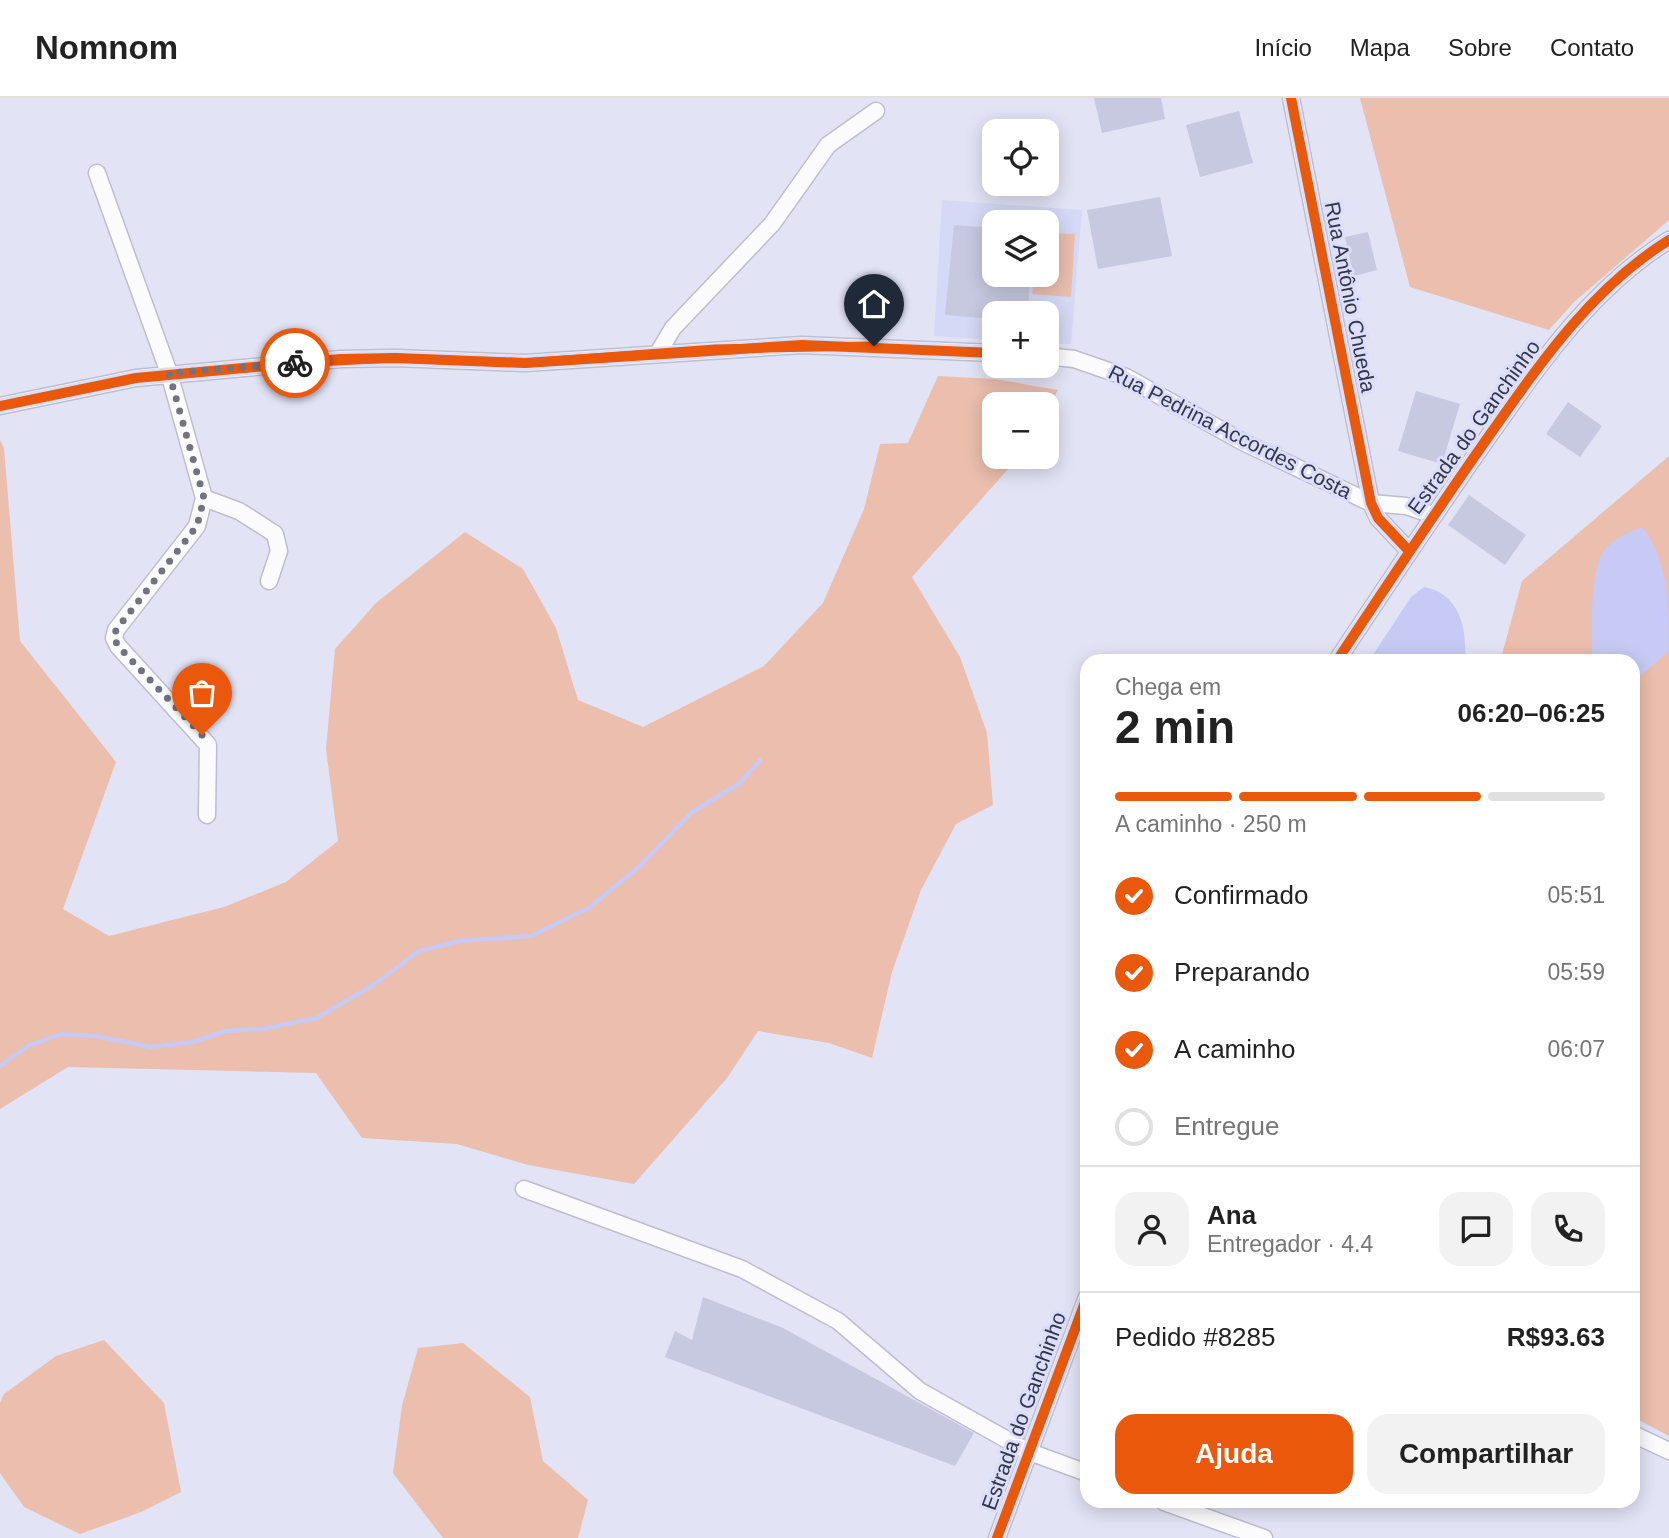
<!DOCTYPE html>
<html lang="pt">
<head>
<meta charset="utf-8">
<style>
	:root { --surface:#fff; --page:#f2f2f2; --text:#222; --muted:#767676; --line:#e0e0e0; --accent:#ea580c }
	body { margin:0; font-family:Helvetica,sans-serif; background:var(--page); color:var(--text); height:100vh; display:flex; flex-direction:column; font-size:26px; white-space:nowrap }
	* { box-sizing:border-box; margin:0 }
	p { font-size:23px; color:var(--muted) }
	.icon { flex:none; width:38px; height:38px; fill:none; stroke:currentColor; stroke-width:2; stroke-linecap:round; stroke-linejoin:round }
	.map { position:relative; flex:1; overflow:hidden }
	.sheet { position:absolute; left:1080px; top:556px; width:560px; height:854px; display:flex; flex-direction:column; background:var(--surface); border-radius:21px; box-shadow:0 4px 18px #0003 }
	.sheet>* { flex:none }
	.buttons { position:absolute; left:982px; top:21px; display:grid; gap:14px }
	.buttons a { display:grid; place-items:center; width:77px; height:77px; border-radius:14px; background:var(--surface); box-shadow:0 4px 18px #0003; font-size:35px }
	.pin { position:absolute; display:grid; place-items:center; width:60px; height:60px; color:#fff; margin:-72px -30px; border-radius:50% 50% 50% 0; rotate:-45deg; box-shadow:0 0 7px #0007 }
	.pin .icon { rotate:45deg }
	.courier { position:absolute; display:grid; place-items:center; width:70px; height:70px; margin:-35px; border:5px solid #ea580c; border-radius:50%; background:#fff; color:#222; box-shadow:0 2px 9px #0007 }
	.head em { font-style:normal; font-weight:700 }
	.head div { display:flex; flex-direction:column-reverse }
	.head { display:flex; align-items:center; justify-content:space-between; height:119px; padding:0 35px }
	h1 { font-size:46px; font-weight:700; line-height:52px }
	.bar { display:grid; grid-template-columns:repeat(4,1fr); gap:10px 7px; align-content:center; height:84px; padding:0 35px }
	.bar i { height:9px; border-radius:5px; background:var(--line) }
	.bar .on { background:var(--accent) }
	.bar p { grid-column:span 4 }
	.line { display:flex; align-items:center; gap:18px; padding:0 35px; border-top:2px solid var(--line) }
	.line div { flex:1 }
	.round { display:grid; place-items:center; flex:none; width:74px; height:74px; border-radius:21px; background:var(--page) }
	ol { padding:0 35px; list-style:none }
	li { display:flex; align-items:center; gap:21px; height:77px }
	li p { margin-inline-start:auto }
	li .icon { padding:7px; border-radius:50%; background:var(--accent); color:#fff; stroke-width:4 }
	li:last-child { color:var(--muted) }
	li i { width:38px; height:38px; border:4px solid var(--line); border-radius:50% }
	.action { display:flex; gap:14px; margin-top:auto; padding:14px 35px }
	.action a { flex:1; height:80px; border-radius:21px; background:var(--accent); color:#fff; font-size:28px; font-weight:700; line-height:80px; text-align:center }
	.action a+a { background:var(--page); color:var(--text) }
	header { display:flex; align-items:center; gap:42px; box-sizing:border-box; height:98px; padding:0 35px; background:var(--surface); border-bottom:2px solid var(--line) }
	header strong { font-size:33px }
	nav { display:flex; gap:38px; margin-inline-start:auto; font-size:24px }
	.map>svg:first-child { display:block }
</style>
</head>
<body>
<header>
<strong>Nomnom</strong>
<nav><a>Início</a><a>Mapa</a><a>Sobre</a><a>Contato</a></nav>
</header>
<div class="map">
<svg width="1669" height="1440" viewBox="0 0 1669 1440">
	<rect width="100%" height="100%" fill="#e2e3f5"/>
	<path fill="#d6d9f6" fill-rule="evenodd" d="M942,102l140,10 -11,134 -24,-1 -1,-30h-52v27l-60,-4zM994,124h52v53h-52z"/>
	<path fill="#ebbeae" d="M1360,0h309v122l-95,82 -25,28 -139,-43z
		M1047,135l28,1 -4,63 -39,-3 2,-19h12z
		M938,278l57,3 63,11 -11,21 -1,-7h-52v53h25l-107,120 48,80 27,76 6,72 -37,19 -35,66 -29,82 -20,86 -43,-15 -71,-12 -31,47 -93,106 -106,-19 -71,-21 -95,-6 -46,-65 -248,-6 -68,42v-669l4,8 16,193 96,121 -53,147 46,27 115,-29 62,-25 52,-41 -12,-92 9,-100 41,-46 89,-71 58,37 33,59 22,72 65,27 121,-61 59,-63 41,-94 16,-65 28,-1z
		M1669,358v980l-36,-19v-755h-133l22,-81z
		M104,1242l60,63 17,89 -40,20 -61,22 -56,-27 -24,-34v-70l4,-9 52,-38z
		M463,1245l67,54 13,64 45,39 -10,38h-135l-50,-65 9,-67 16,-58z"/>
	<path fill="#c7caf4" d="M1642,429c27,34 27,78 27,124l-36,31v-20l-41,-1c1,-27 -4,-87 12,-110 8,-12 25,-19 38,-24z
		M1424,489c37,7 43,43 41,74h-96l42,-64z"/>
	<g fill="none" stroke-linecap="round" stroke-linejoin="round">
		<path stroke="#c7caf4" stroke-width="4.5" d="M0,968l28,-20 34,-12 33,2 56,11 42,-5 33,-11 37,-2 54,-11 58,-34 44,-33 41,-10 71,-5 58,-28 51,-42 51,-53 49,-30 20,-23"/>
	</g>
	<path fill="#c7c9e1" d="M1094,0h67l4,21 -63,14z
		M1239,13l14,52 -53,14 -14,-52z
		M1160,99l12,59 -74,13 -11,-59z
		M954,127l40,3 -3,47 39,2 -2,36h-34v6l-49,-4z
		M1368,134l9,38 -23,6 -9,-39z
		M1416,293l44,13 -18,60 -44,-13z
		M1568,304l34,24 -22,31 -34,-23z
		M1469,397l57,40 -21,30 -57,-40z
		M703,1199l80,31 191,105 -19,33 -290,-109 10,-26 17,9z"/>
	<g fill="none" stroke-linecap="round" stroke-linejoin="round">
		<g stroke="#bdbecc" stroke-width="19">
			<path id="minor" d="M1291,0l80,405 7,15 31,33
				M97,75l72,200 35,125 -7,28 -81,104 -2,8 4,8 90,99 -1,70
				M658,255l15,-25 99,-104 56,-79 48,-34
				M1046,258l28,3 52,18 117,65 128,61 35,3 27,9
				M0,308l136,-28 205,-19 54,-1 130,5 277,-18 192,8
				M204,400l35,13 36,23 4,17 -10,30
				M1336,564c51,-77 102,-154 155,-229 51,-72 101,-145 178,-193
				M524,1091l218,80 96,52 82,70 107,60 60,22
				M1633,1336l36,17
				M1164,1404l100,36
				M997,1440l90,-241"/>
		</g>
		<use href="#minor" stroke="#fbfbfe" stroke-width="16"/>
		<g stroke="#daddfd" stroke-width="15">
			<path id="cycleway" d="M1291,0l80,405 7,15 31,33
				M0,308l136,-28 205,-19 54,-1 130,5 277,-18 192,8
				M1336,564c51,-77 102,-154 155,-229 51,-72 101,-145 178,-193
				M997,1440l90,-241"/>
		</g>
		<use href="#cycleway" stroke="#e8590c" stroke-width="10"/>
	</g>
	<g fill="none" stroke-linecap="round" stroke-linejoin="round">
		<path stroke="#727381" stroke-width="7" stroke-dasharray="0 12.6" d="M202,637l-84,-89 -4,-8 2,-8 81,-104 7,-28 -35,-125 126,-10"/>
		<path stroke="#ea580c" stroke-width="9" d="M295,265l100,-5 130,5 190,-14 159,-3"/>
	</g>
	<g text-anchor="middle" stroke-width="6" stroke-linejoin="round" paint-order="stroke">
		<g font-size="21" fill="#353743" stroke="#daddfd">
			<text transform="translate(1350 199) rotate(79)" y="7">Rua Antônio Chueda</text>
			<text transform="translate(1474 329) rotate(-54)" y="7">Estrada do Ganchinho</text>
			<text transform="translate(1230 334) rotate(27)" y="7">Rua Pedrina Accordes Costa</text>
			<text transform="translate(1024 1313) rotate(-70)" y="7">Estrada do Ganchinho</text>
		</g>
	</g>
</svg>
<div class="buttons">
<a><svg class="icon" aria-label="locate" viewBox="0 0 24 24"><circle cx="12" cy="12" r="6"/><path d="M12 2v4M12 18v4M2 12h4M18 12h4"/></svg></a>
<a><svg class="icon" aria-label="layers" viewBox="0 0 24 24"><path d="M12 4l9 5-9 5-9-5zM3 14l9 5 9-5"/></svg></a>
<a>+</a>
<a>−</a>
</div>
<div class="pin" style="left:202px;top:637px;background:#ea580c"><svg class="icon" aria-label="bag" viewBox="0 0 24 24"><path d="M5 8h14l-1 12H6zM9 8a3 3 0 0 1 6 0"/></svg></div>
<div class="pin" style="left:874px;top:248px;background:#1f2937"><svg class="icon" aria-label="home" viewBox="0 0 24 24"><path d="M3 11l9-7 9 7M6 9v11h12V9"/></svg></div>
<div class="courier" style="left:295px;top:265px"><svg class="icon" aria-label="bike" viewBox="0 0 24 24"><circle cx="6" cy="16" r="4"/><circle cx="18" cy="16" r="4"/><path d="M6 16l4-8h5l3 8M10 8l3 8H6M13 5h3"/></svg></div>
<section class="sheet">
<div class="head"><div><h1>2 min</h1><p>Chega em</p></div><em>06:20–06:25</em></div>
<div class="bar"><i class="on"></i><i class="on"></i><i class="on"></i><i></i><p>A caminho · 250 m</p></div>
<ol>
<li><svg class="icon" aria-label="check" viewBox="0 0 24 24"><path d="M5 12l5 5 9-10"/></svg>Confirmado<p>05:51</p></li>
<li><svg class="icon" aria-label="check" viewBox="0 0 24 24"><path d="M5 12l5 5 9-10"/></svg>Preparando<p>05:59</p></li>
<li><svg class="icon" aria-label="check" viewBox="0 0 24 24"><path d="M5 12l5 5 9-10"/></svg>A caminho<p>06:07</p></li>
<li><i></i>Entregue</li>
</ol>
<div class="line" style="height:126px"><a class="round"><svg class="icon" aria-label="person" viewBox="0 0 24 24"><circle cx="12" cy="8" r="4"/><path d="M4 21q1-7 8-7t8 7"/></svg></a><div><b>Ana</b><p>Entregador · 4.4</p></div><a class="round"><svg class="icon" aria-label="chat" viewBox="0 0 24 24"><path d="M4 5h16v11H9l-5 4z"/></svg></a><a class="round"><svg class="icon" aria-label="phone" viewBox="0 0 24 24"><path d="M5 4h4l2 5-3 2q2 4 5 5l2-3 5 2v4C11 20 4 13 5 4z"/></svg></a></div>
<div class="line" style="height:91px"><div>Pedido #8285</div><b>R$93.63</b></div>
<div class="action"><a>Ajuda</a><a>Compartilhar</a></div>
</section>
</div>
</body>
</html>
